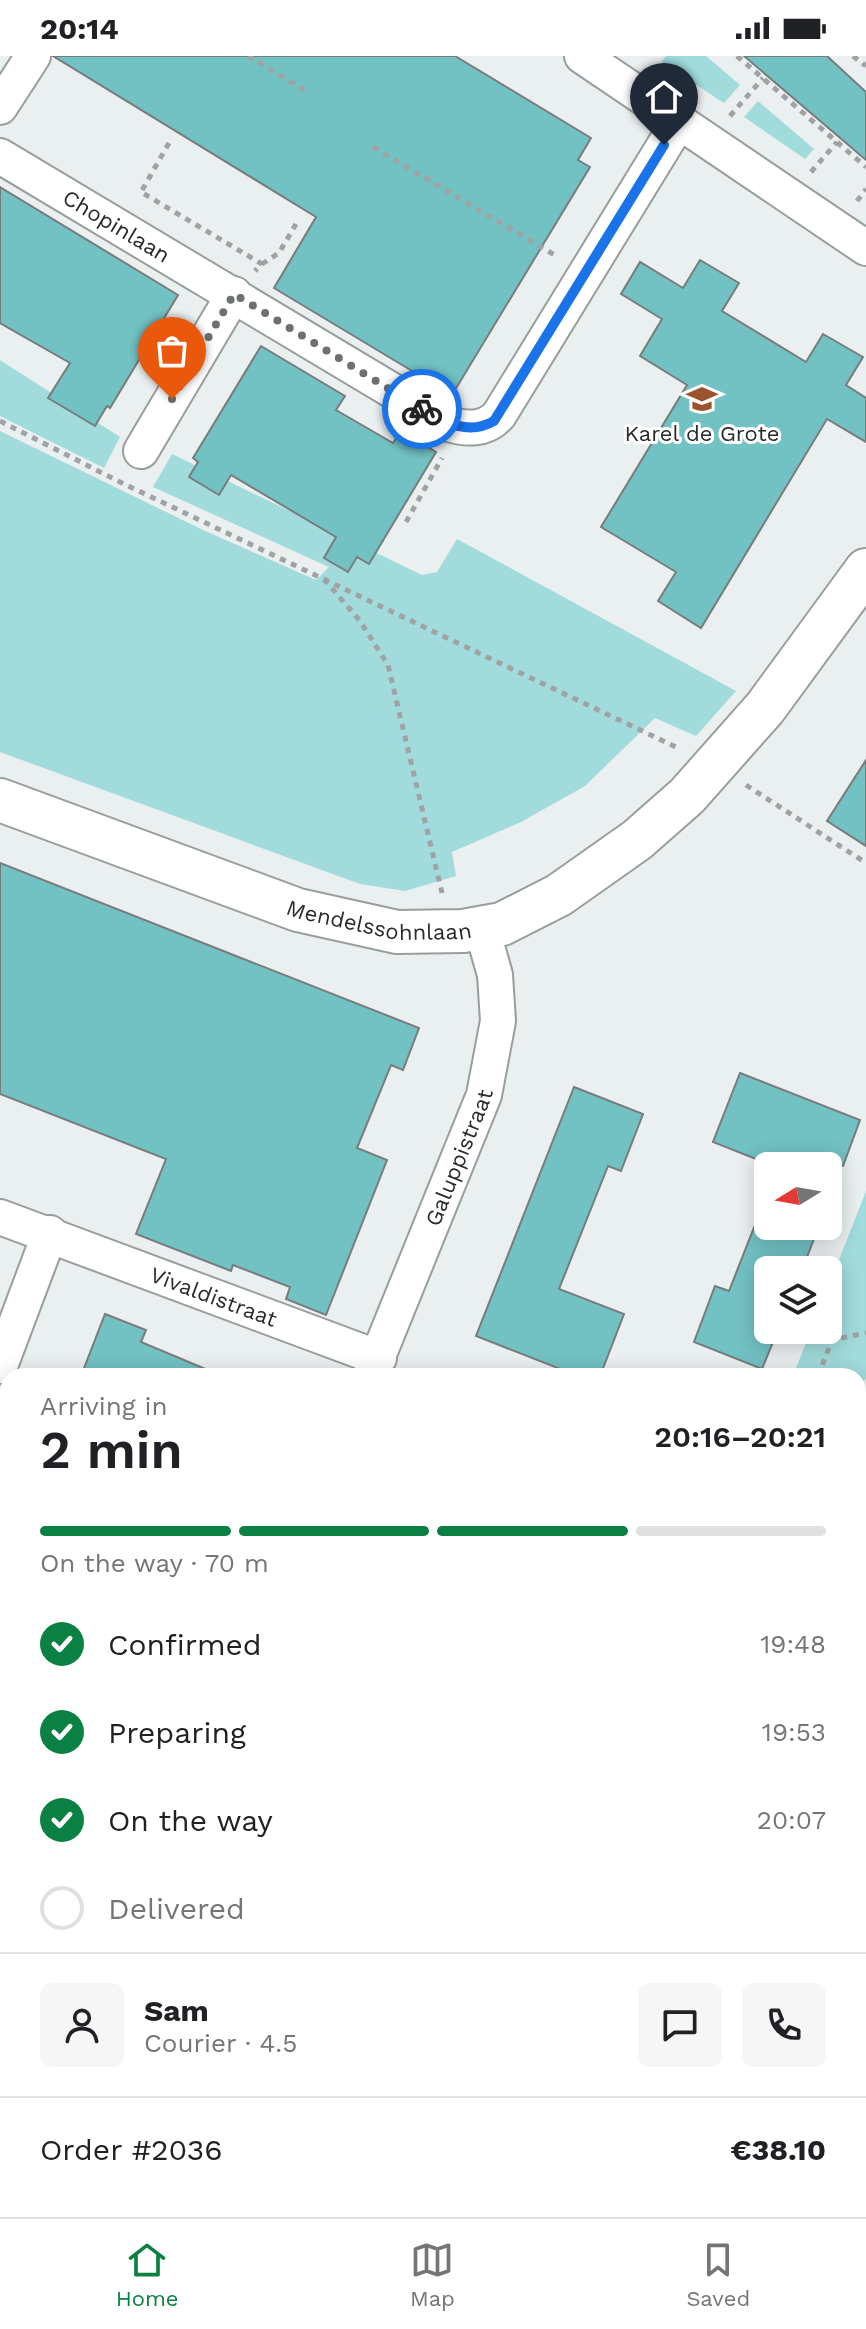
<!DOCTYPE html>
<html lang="en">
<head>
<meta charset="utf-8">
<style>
	:root { --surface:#fff; --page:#f6f6f6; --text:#202124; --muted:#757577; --line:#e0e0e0; --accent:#0b8043 }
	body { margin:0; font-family:"Work Sans",sans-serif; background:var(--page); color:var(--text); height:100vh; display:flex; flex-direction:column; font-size:30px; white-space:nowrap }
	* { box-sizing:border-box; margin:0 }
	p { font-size:26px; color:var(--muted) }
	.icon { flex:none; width:44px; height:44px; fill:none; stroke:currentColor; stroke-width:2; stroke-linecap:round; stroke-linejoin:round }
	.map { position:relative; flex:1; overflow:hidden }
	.details { position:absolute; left:0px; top:1312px; width:866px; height:850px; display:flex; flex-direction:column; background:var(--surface); border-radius:24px 24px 0 0; box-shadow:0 4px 20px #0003 }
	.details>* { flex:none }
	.needle { width:52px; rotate:259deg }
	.fabs { position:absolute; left:754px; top:1096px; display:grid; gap:16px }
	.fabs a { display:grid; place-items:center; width:88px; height:88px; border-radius:12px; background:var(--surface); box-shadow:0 4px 20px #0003; font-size:40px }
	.pin { position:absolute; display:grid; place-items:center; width:68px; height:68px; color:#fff; margin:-82px -34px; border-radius:50% 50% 50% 0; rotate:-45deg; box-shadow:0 0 8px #0007 }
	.pin .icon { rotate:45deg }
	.courier { position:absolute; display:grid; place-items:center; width:80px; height:80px; margin:-40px; border:6px solid #1a73e8; border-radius:50%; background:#fff; color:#222; box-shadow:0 2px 10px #0007 }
	.summary em { font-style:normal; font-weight:600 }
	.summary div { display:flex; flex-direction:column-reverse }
	.summary { display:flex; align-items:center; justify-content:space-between; height:136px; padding:0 40px }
	h1 { font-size:52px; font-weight:600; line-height:60px }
	.bar { display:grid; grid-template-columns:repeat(4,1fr); gap:12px 8px; align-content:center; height:96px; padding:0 40px }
	.bar i { height:10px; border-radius:6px; background:var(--line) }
	.bar .active { background:var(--accent) }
	.bar p { grid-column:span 4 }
	.line { display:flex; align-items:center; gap:20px; padding:0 40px; border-top:2px solid var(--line) }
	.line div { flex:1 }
	.round { display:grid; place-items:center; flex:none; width:84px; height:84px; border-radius:12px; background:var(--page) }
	ol { padding:0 40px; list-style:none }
	li { display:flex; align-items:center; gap:24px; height:88px }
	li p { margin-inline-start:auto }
	li .icon { padding:8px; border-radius:50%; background:var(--accent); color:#fff; stroke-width:4 }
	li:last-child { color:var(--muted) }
	li i { width:44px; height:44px; border:4px solid var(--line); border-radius:50% }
	.status { display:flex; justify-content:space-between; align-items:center; height:56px; padding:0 40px; background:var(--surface); direction:ltr }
	.status svg { height:22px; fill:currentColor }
	.tab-bar { display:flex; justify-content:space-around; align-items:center; height:112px; border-top:2px solid var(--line); background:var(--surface); font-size:22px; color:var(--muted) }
	.tab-bar a { display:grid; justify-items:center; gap:4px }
	.tab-bar .active { color:var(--accent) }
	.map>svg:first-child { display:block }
</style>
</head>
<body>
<div class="status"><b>20:14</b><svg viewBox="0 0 49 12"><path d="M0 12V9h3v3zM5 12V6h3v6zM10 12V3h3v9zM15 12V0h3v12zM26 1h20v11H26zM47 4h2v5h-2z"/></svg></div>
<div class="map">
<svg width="866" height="2161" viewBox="0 0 866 2161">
	<rect width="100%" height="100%" fill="#eaefef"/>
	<path fill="#a1dbdc" d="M666,0h40l34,29 -16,18 -63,-41z
		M758,45l56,48 -9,10 -61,-42z
		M0,304l120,77 -16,31 -104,-52z
		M0,375l201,98 115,51 13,-13 -176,-80 19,-33 250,121 15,-3 20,-33 279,152 -40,45 -41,-18 -70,68 -64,36 -69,30 4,24 -51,15 -45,-7 -360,-132z
		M866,1135v188l-8,5v-8h-65l18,-46h17v-42z
		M858,1332l8,6v515l-8,-1z
		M0,1410l8,3v282l-8,-1z
		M0,1821l8,2v176l-8,1z
		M858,1974l8,2v50l-8,2z
		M866,2087v74h-227l20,-7h199v-65z
		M8,2116v38h109l12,7h-129v-43z
		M412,2154h142l-26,7h-149z"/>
	<path fill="#52a1a3" d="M0,1694l8,1v88l-8,-1z
		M858,1852l8,1v90l-8,-2z
		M8,1999v64l-8,4v-67z
		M188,2154h224l-33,7h-183z"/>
	<path fill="#72c1c3" stroke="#787c7d" stroke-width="2" d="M53,0h402l136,82 -13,22 12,7 -138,228 -178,-107 42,-71z
		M744,0h83l39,36v68z
		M0,131l178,108 -68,113 -3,-2 -12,20 -47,-28 22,-35 -70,-40z
		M700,204l39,23 -17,28 84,51 17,-28 40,23 -17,28 20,13v44l-39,-23 -126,209 -43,-27 18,-29 -75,-45 86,-142 -47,-29 22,-37 -41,-25 19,-32 43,26z
		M261,290l84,50 -9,14 57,33 8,-13 35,22 -67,112 -12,-7 -9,15 -24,-14 12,-21 -105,-62 -12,20 -30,-18 9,-15 -5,-4z
		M866,704v86l-39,-25z
		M0,807l419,165 -16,42 -12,-5 -34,83 30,12 -61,155 -40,-16 4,-12 -57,-22 -2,6 -95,-37 30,-75 -166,-65z
		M740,1017l120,47 -17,46h-69l-61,-24z
		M574,1031l69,27 -22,57 -13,-5 -49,123 65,25 -24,62h-22l-102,-40z
		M766,1141l2,29h51l-17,44h-34v60h10l-16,39 -68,-27 21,-56 14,5z
		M105,1258l41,16 -5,12 81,34h-141z"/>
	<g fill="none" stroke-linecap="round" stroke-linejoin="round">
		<g stroke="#989d9d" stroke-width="38">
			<g id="minor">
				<path d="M582,0l284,192"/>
				<path d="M0,51l33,-51"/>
				<path id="s1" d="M0,100l448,268c18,5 37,7 51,-9l181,-295"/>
				<path d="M141,395l93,-157"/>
				<path id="s2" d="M0,1161l379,141"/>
				<path d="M0,1310l50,-133"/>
				<path id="s3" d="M370,1320l114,-281 14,-74 -3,-46 -13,-46"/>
			</g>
		</g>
		<g stroke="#989d9d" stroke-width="46">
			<g id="tertiary">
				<path id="s4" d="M0,744l298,110 99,22 66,-1 39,-7 57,-29 78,-55 50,-44 78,-88 101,-138"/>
			</g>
		</g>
		<path stroke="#a0a3a3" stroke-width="5" stroke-dasharray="6 6" stroke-linecap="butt" d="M248,0l58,35
			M737,0l129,111
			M853,0l13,10
			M730,60l33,-38
			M169,87l-28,49 121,72 -7,7
			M373,91l185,110
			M811,116l26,-30
			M857,145l9,-12
			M262,208l17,-11 17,-29
			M0,365l122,62 558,266
			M406,466l36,-64
			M324,523l36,42 28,44 54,228
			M746,729l120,78
			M818,1320l14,-36 34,-7
			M858,1354l8,-8
			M0,1494h8
			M0,1527l8,1
			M0,1602l8,2
			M858,1694l8,2
			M858,1756l8,-1
			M0,1818l8,2
			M858,1963l8,1
			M858,2081l8,-2
			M0,2097l8,-1
			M130,2154l11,7
			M588,2161l18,-7"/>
		<use href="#minor" stroke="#fff" stroke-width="34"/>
		<use href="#tertiary" stroke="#fff" stroke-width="42"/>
	</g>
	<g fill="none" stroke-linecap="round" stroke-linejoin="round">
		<path stroke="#6d7070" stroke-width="8" stroke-dasharray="0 14.4" d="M172,343l62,-105 188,115"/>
		<path stroke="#1a73e8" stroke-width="10" d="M422,353c23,13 46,27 72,12l170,-276"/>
	</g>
	<defs>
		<g id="school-bare" transform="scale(2.4)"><path d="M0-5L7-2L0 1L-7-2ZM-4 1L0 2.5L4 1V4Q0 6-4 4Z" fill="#9a532c" stroke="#fff" stroke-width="2.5" paint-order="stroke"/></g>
	</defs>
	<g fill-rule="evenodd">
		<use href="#school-bare" x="702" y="343"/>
	</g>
	<g text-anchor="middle" stroke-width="6" stroke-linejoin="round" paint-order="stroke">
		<g font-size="22" fill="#292b2b" stroke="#fff">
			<text dy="8" stroke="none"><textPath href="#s1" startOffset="136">Chopinlaan</textPath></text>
			<text dy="8" stroke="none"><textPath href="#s4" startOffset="400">Mendelssohnlaan</textPath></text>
			<text dy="8" stroke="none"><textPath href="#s3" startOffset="236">Galuppistraat</textPath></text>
			<text dy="8" stroke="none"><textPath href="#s2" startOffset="228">Vivaldistraat</textPath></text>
		</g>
		<g font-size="22" fill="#292b2b" stroke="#fff">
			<text x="702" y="385">Karel de Grote</text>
		</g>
	</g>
</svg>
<div class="fabs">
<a><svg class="needle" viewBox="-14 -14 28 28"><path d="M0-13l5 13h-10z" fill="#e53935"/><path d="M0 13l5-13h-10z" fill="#757577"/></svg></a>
<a><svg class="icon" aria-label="layers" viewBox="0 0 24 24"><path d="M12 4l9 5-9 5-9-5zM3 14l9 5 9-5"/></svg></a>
</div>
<div class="pin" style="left:172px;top:343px;background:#ea580c"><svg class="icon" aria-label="bag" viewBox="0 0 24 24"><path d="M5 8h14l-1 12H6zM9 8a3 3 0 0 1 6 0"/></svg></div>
<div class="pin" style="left:664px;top:89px;background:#1f2937"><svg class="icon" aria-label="home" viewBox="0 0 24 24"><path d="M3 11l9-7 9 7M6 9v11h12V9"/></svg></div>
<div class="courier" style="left:422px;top:353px"><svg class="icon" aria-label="bike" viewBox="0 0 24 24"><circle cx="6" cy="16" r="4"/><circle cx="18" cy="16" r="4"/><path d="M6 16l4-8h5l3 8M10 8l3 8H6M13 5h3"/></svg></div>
<section class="details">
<div class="summary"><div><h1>2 min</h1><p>Arriving in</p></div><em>20:16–20:21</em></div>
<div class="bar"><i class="active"></i><i class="active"></i><i class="active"></i><i></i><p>On the way · 70 m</p></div>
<ol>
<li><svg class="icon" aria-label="check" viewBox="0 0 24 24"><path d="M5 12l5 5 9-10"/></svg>Confirmed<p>19:48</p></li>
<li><svg class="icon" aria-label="check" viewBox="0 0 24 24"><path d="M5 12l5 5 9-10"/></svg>Preparing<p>19:53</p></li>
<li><svg class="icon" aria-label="check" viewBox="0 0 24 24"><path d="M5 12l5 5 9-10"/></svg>On the way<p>20:07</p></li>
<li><i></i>Delivered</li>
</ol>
<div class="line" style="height:144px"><a class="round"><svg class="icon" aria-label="person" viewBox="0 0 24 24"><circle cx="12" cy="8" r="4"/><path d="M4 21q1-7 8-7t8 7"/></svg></a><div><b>Sam</b><p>Courier · 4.5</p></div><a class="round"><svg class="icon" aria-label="chat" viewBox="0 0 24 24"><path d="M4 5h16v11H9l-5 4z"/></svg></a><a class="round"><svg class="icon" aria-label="phone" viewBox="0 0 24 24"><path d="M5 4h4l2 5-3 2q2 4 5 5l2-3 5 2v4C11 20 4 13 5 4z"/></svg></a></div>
<div class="line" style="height:104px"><div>Order #2036</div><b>€38.10</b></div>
</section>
</div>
<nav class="tab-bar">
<a class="active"><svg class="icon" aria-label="home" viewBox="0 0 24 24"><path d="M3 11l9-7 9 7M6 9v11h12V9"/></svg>Home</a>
<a><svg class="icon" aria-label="map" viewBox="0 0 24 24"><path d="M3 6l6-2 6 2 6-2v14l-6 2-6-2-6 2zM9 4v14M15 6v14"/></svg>Map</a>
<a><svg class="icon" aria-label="saved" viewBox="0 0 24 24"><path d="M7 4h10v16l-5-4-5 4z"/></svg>Saved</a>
</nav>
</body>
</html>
